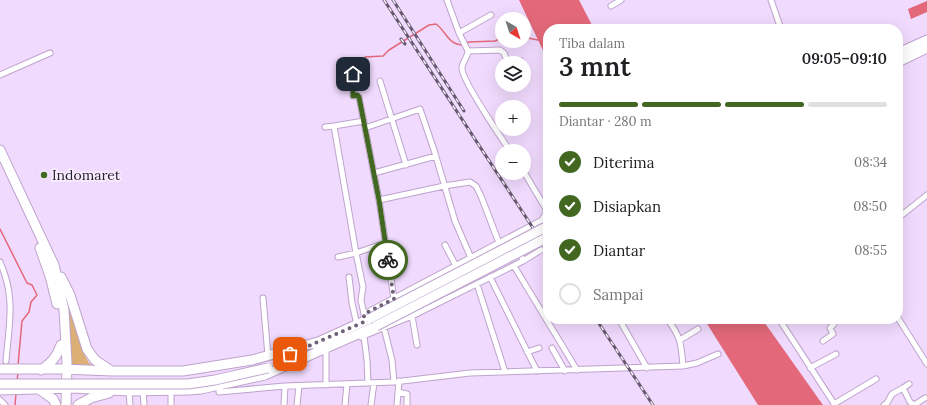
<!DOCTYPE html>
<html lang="id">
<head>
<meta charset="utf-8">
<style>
	:root { --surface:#fff; --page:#f2f2f2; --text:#202124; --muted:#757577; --line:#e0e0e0; --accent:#416721 }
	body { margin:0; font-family:Lora,serif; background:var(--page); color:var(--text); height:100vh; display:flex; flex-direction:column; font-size:15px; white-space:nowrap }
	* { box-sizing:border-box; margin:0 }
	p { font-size:13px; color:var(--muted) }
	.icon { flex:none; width:22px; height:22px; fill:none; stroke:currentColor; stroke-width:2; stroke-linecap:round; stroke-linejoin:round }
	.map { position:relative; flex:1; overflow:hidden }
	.side { position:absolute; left:543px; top:24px; width:360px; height:300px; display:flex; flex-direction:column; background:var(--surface); border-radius:16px; box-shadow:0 4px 16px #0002 }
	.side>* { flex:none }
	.needle { width:26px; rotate:141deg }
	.tools { position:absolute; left:495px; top:12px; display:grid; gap:8px }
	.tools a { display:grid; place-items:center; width:36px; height:36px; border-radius:50%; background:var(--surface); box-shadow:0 4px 16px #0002; font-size:20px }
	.pin { position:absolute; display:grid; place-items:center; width:34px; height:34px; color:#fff; margin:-17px; border-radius:8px; box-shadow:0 2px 6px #0006 }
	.courier { position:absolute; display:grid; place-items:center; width:40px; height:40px; margin:-20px; border:3px solid #416721; border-radius:50%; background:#fff; color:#222; box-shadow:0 1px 5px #0007 }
	.overview em { font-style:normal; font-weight:600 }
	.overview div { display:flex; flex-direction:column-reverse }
	.overview { display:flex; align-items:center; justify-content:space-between; height:68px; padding:0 16px }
	h1 { font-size:26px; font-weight:600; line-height:30px }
	.bar { display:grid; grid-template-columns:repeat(4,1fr); gap:6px 4px; align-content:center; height:48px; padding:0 16px }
	.bar i { height:5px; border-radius:3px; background:var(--line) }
	.bar .selected { background:var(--accent) }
	.bar p { grid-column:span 4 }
	ol { padding:0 16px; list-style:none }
	li { display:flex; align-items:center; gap:12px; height:44px }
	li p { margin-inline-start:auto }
	li .icon { padding:4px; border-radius:50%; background:var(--accent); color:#fff; stroke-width:4 }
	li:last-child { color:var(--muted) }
	li i { width:22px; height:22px; border:2px solid var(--line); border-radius:50% }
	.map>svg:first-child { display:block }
</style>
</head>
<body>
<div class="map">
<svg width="927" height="405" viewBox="0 0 927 405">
	<rect width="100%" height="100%" fill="#f0dafd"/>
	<path fill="#dcaf74" d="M61,284l10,23 13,47 5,9 8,5 -27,-1z"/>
	<path fill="#e3697a" d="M519,0h60l15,29h-46v32z
		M927,1v11l-16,7 -3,-10z
		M704,319h58l61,86h-65z"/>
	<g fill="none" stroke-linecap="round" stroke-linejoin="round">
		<path stroke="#e3697a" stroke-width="1.5" d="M524,35l4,3 10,2
			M467,43l2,-1 26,-1 7,-3
			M365,57l18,-1 6,-6 40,-25 7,-1c10,7 12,21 27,21
			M0,229l27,54 5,2 5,10 -6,7 -2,10 -7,9 -4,44
			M17,381l1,-8
			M15,405l1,-12"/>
		<g stroke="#bea3cd" stroke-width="7">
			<path id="street" d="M447,0l12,33 9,18c0,6 -6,11 -6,17 -1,11 40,71 48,83
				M771,0l10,29
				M611,6l10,-6
				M459,33l32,-18
				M468,51l32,-1 4,3 4,10
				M517,63l4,-2
				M499,73l3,-2
				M353,74v22l4,-1 2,2 20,103 15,99
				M0,75l50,-22
				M380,81l26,84
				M334,126l30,-5
				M325,127l9,-1 22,127 -18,4
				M365,128l55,-19 14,41 21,71 16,37
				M374,173l62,-17
				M379,200l65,-14 26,-4 6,4 5,10 18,47
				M898,218l29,-23
				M445,245l11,21
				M523,261l18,-11
				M0,262c16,35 9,63 6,99
				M514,266l63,104
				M349,277l3,26 5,22
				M490,277l47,94
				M477,284l28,88
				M263,298l5,58
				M364,314l-3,-14 2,-13 -7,-34 29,-10
				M412,316l5,29
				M898,318l29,46
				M619,319l28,49
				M667,319c14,18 14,24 16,47
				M779,319l56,86
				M364,322v-8l178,-94 4,-7v-4l-22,-37
				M384,328l8,32 2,22
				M364,336l3,24 1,23
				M361,337l51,-21 111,-55 -7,-21
				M680,340l18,-11
				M823,341l10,-7 -3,-6 4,-4 -4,-5
				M552,348l13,23
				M326,352v33
				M527,352l12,-4
				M810,368l26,-14
				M219,385v7l66,-6 109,-4 76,-9 213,-7 14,-3 21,-9
				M903,388l6,-4
				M129,391l1,14
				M143,391l1,14
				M398,392l9,2v11
				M0,400l5,5
				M834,404l42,-25
				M171,405v-15
				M284,405l1,-19
				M297,405l2,-19
				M345,405l2,-21
				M371,405l3,-22
				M397,405l2,-24
				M884,405l3,-2 5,-9 11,-6 7,14 4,3
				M914,405l11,-7"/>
		</g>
		<g stroke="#bea3cd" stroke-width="11">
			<path id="highway" d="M898,53l29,-13
				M898,62l29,-14
				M0,150l54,115 10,45 3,53 -1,42
				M40,248l10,28 7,28
				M61,277l9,18 17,54 8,11 15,10
				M314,344l55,-25
				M0,369h61l52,2h70l69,-11 66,-18
				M41,370c10,-7 16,-13 20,-25
				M39,389l14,10 3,6
				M0,390l73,-2 56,3 60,-1 12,-1 64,-14 111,-49
				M78,405l13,-7 18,-5"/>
		</g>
		<use href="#street" stroke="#fff" stroke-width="5"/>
		<use href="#highway" stroke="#fff" stroke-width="9"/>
		<g stroke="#66586e" stroke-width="3">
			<path id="rail" d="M384,0l164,251
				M393,0l71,111
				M401,39l4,5
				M596,319l57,86"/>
		</g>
		<use href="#rail" stroke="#f7ecfe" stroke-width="1.5" stroke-dasharray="4.5" stroke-linecap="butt"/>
		<g stroke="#bea3cd" stroke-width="11" stroke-linecap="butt">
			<path id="highway-bridge" d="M369,319l179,-93
				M376,326l172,-89
				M0,384h188l27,-4 53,-12"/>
		</g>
		<use href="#highway-bridge" stroke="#fff" stroke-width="9"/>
	</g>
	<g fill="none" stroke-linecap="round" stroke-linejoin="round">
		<path stroke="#6f6178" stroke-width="4" stroke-dasharray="0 7.2" d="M290,354l74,-32v-8l30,-15 -6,-39"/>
		<path stroke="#416721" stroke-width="5" d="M353,74v22l4,-1 2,2 20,103 9,60"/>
	</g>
	<circle fill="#416721" stroke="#f7ecfe" stroke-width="1.5" cx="44" cy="175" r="4"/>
	<g text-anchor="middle" stroke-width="3.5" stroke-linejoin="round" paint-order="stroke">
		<g font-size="14" fill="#2a2030" stroke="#f7ecfe" text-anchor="start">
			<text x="52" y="180">Indomaret</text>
		</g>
	</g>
</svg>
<div class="tools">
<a><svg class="needle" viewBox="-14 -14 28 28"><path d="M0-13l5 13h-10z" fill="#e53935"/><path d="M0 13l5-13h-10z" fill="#757577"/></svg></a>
<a><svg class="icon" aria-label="layers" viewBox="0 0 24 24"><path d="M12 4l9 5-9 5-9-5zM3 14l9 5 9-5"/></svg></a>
<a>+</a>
<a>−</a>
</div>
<div class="pin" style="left:290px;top:354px;background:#ea580c"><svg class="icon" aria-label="bag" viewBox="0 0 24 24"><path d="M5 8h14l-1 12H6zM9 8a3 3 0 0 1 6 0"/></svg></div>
<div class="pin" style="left:353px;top:74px;background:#1f2937"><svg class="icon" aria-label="home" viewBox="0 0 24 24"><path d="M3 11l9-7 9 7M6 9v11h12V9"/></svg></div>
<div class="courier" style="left:388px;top:260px"><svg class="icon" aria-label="bike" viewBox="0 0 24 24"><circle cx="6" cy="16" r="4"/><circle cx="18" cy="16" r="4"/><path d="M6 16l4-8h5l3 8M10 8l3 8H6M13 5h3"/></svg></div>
<section class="side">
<div class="overview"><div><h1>3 mnt</h1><p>Tiba dalam</p></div><em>09:05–09:10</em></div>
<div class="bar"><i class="selected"></i><i class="selected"></i><i class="selected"></i><i></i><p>Diantar · 280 m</p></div>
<ol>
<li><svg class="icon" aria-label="check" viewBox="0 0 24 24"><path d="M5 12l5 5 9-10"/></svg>Diterima<p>08:34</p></li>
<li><svg class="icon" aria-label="check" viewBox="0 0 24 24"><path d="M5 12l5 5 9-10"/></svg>Disiapkan<p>08:50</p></li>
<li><svg class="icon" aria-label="check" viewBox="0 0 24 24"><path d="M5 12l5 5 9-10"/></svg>Diantar<p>08:55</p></li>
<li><i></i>Sampai</li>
</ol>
</section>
</div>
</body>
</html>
